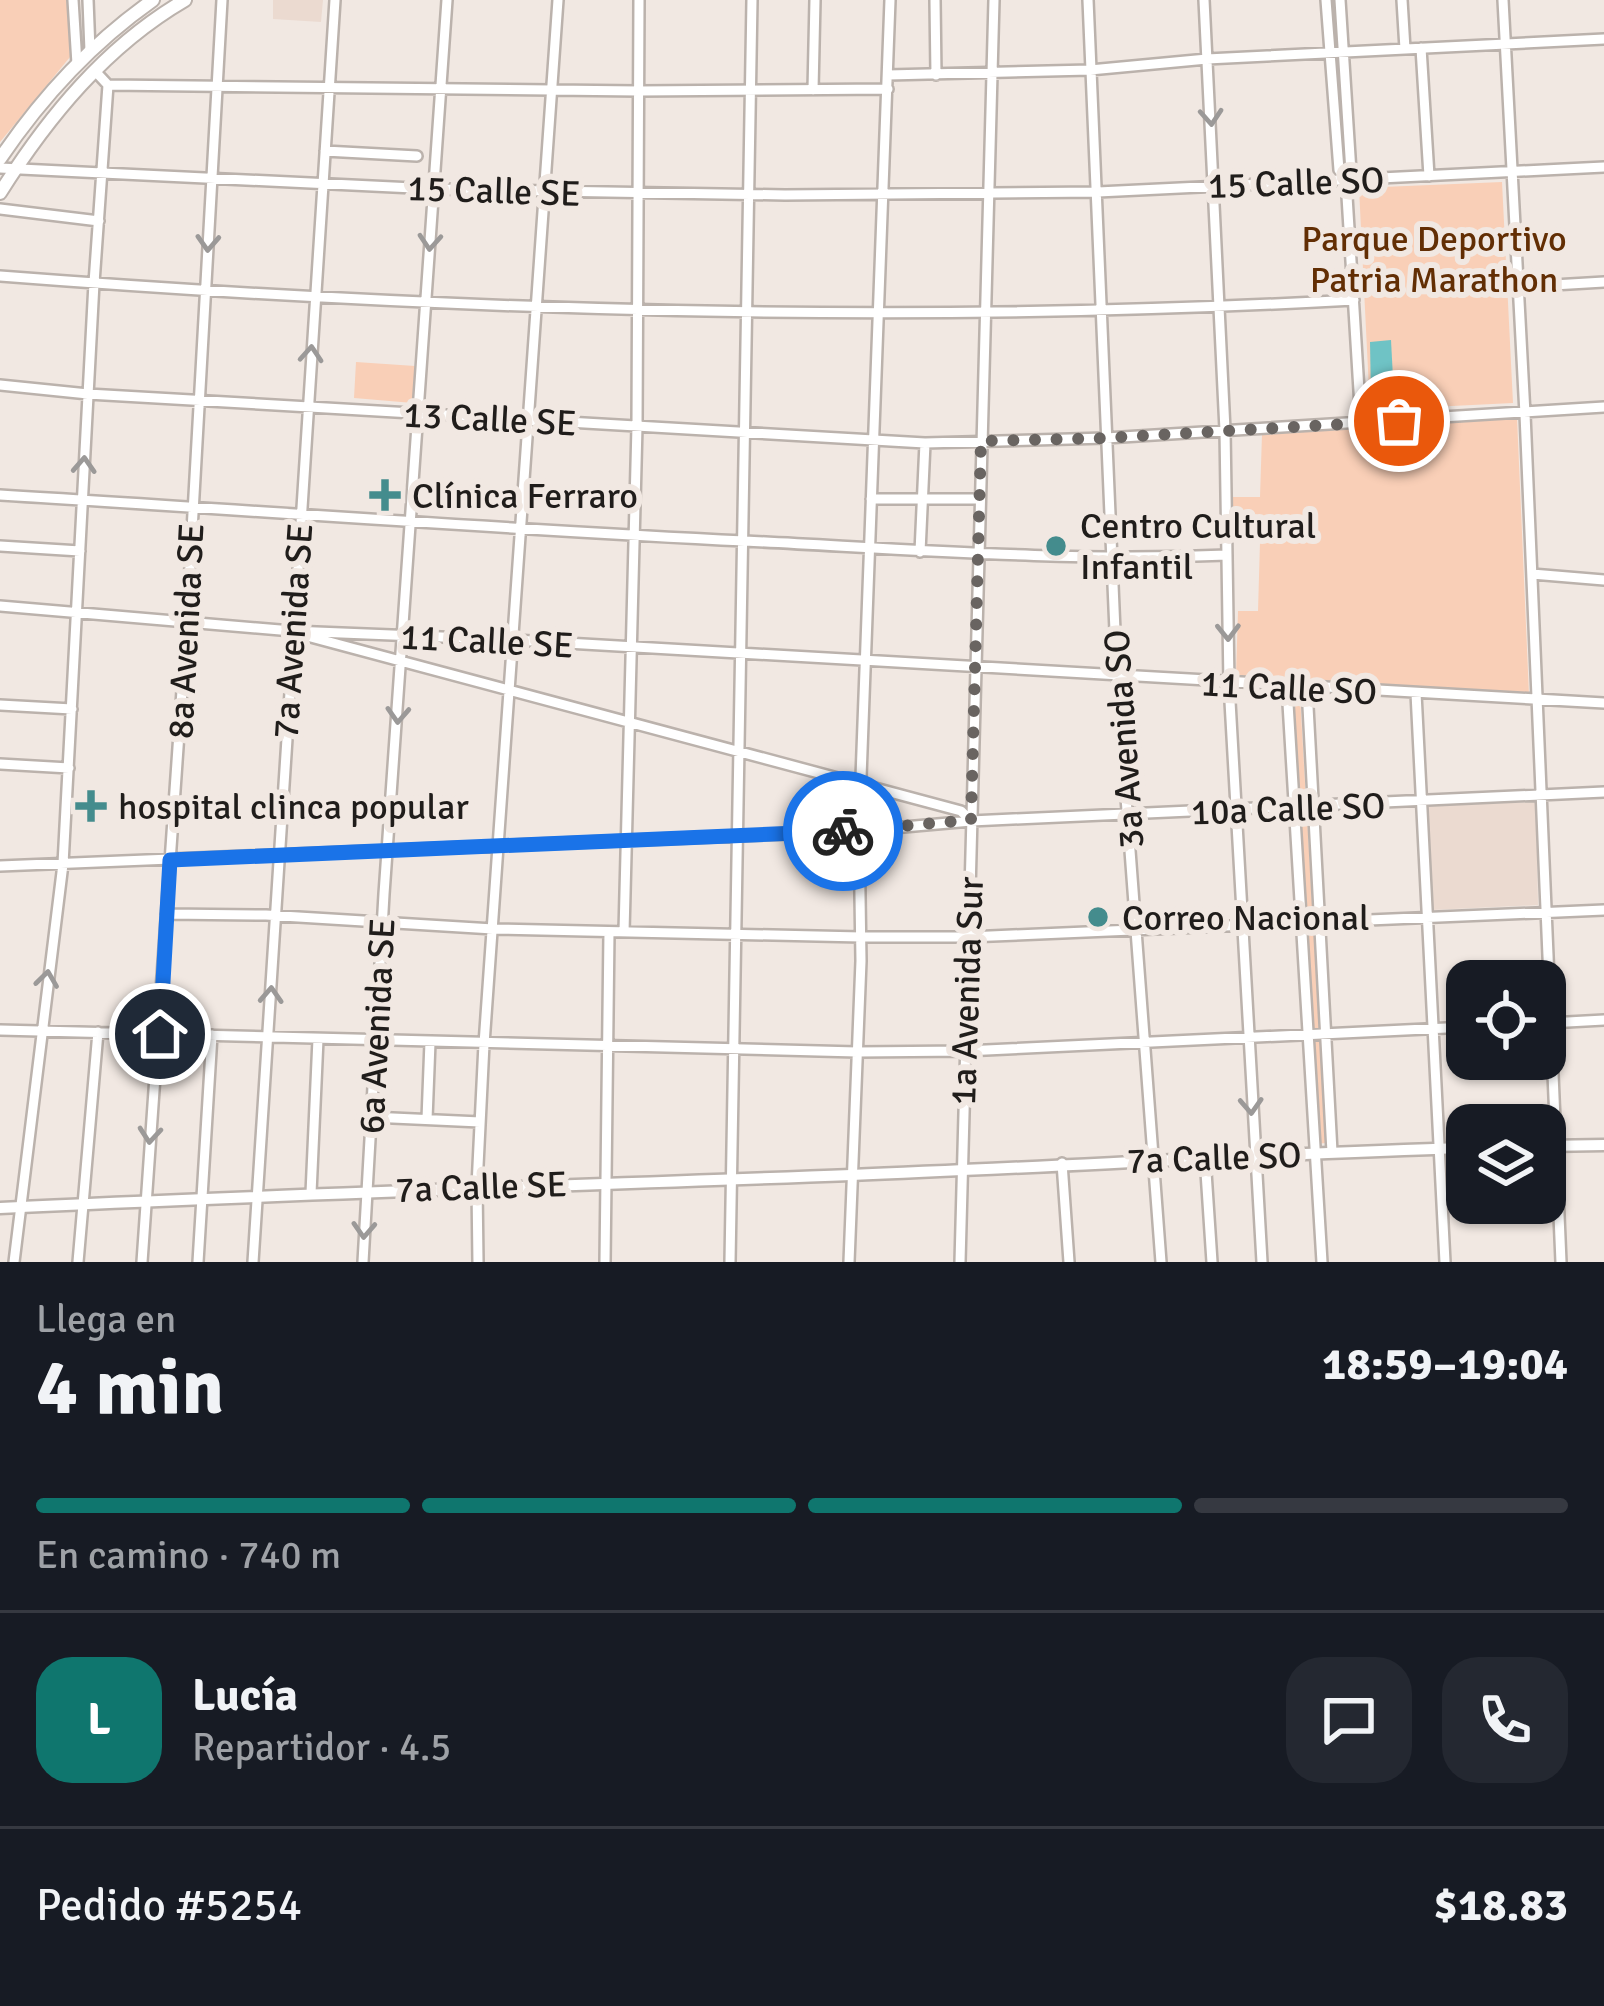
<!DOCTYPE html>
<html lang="es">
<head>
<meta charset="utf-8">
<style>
	:root { --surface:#171b24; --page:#242831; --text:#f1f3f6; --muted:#9ea1a6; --line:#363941; --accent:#0f766e }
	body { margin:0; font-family:Signika,sans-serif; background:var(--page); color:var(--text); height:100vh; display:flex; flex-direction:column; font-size:45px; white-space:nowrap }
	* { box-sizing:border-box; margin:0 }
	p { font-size:39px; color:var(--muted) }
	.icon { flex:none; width:66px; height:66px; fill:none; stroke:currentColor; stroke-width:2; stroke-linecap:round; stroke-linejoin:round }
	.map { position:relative; height:1262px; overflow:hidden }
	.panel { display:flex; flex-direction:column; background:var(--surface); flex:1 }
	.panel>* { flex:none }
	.controls { position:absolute; left:1446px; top:960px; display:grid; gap:24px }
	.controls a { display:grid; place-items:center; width:120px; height:120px; border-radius:24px; background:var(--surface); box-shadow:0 3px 9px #0004; font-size:60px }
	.pin { position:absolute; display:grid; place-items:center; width:102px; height:102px; color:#fff; margin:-51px; border:6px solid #fff; border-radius:50%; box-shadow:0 3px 12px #0007 }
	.courier { position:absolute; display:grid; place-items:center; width:120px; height:120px; margin:-60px; border:9px solid #1a73e8; border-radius:50%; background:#fff; color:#222; box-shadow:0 3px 15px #0007 }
	.overview em { font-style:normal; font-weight:700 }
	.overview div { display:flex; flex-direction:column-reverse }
	.overview { display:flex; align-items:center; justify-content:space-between; height:204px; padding:0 36px }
	h1 { font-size:78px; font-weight:700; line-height:90px }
	.bar { display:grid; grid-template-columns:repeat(4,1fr); gap:18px 12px; align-content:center; height:144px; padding:0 36px }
	.bar i { height:15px; border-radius:9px; background:var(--line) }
	.bar .current { background:var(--accent) }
	.bar p { grid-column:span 4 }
	.line { display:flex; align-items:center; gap:30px; padding:0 36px; border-top:3px solid var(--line) }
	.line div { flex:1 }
	.round { display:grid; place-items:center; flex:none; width:126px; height:126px; border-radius:36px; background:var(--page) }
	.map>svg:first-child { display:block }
</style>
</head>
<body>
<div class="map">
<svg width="1604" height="1262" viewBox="0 0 1604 1262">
	<rect width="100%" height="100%" fill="#f1e8e2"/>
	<path fill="#ebdad0" d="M273,0h50l-2,22 -48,-3z
		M1536,802l2,103 -106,5 -5,-104z"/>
	<path fill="#f9cfb7" d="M0,0h67l3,57 -70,85z
		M1502,182l11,221 -143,7 -11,-222z
		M356,362l59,4 -2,37 -59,-5z
		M1517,418l12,277 -293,-19 2,-65h20l2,-69 -29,-1 -1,-44h30l2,-63z
		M1300,697l26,446 -11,1 -26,-446z"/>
	<path fill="#6fc3c5" d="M1391,340l3,57 -23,1 -1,-56z"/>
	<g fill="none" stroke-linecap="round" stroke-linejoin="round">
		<g stroke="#bbb2ac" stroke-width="14">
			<path id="minor" d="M73,0l4,64
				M88,0l2,51
				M935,0l1,75
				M1088,0l29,678 44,584
				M1204,0l21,430 4,254 33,578
				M1326,0l13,170 7,10
				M1340,0l11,172 -5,8 15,243
				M1402,0l3,49
				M1503,0l22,414 36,848
				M1421,48l8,128
				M888,75l202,-5 117,-11 397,-20
				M108,85l531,6 249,-2
				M813,90l2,-90
				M325,151l92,5
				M0,168l434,21 351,6 313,-3 506,-25
				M0,209l99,12
				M0,276c451,35 902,49 1354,24
				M1518,287l86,-5
				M0,385l88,9 837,49 181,-5 498,-31
				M0,495c248,15 496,34 745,46 161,8 320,21 482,14
				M871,499h109
				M0,546l80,5
				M920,552l5,-109
				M1532,574l72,6
				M0,606l292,25 223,9 1089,63
				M307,636l654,175 10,10
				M1287,687l35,575
				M1307,688l25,464
				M1416,693l29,569
				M0,705l72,4
				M0,764l69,4
				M0,866l859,-35 112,-10 633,-29
				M166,914l100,1 227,14 368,8h107l636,-27
				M624,932l13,-506 2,-426
				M1549,1023l55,-3
				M0,1030l857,22 108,-1 502,-24
				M371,1117l109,5
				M427,1119l3,-77
				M1205,1157l7,105
				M1062,1163l7,99
				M311,1193l7,-154
				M14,1262l49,-398 31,-581 14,-198 -13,-14
				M78,1262l20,-230
				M142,1262l45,-643 35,-619
				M198,1262l14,-227
				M253,1262l82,-1262
				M363,1262l21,-368 63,-894
				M478,1262l-1,-76 7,-142 74,-1044
				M605,1262l4,-330
				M730,1262l22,-1262
				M849,1262l12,-301 -2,-130 31,-831
				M960,1262l34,-1262"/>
		</g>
		<g stroke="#bbb2ac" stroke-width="15">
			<path id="major" d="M1545,1146l59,-1
				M0,1208c284,-14 567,-22 851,-33 206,-8 411,-21 616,-27"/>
		</g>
		<g stroke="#bbb2ac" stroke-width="16">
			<path id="highway" d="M0,159c41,-61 92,-116 153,-159
				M0,193c48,-76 106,-147 185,-193"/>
		</g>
		<use href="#minor" stroke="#fff" stroke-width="9"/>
		<use href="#major" stroke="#fff" stroke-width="10"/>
		<use href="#highway" stroke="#fff" stroke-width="12"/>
	</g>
	<defs><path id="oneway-chevron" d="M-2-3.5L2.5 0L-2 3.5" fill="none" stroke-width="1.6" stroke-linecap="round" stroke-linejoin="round" transform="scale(3)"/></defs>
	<g stroke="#9b9998">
		<use href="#oneway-chevron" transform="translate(1211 117) rotate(86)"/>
		<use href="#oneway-chevron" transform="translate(430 242) rotate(94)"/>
		<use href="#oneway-chevron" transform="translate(208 243) rotate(93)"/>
		<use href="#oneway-chevron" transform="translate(311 354) rotate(-86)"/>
		<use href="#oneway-chevron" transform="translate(84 465) rotate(-87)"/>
		<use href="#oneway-chevron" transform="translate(1228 632) rotate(89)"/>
		<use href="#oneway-chevron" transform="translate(398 715) rotate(93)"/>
		<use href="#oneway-chevron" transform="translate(47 979) rotate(-82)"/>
		<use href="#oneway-chevron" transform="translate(271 995) rotate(-87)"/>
		<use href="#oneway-chevron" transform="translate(1251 1106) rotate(87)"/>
		<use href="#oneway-chevron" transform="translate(150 1135) rotate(95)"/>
		<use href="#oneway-chevron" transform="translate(364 1230) rotate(93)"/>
	</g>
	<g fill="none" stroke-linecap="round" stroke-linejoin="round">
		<path stroke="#696461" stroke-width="12" stroke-dasharray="0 21.6" d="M843,831l128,-11 10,-379 125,-3 293,-17"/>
		<path stroke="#1a73e8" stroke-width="15" d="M160,1034l10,-174 673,-29"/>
	</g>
	<g fill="#448c8d" stroke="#f1e8e2" stroke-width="4.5">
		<path d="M379 477h12v12h12v12h-12v12h-12v-12h-12v-12h12z"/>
		<circle cx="1056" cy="546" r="12"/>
		<path d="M85 788h12v12h12v12h-12v12h-12v-12h-12v-12h12z"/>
		<circle cx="1098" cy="917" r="12"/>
	</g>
	<g text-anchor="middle" stroke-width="12" stroke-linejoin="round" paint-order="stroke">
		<g font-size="36" fill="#201d1b" stroke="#f1e8e2">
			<text transform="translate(1296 182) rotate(-2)" y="13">15 Calle SO</text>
			<text transform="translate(494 190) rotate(2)" y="13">15 Calle SE</text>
			<text transform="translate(490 418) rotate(3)" y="13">13 Calle SE</text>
			<text transform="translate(185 631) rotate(-87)" y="13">8a Avenida SE</text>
			<text transform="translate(292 631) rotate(-86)" y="13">7a Avenida SE</text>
			<text transform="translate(487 640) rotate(3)" y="13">11 Calle SE</text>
			<text transform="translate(1289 687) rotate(3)" y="13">11 Calle SO</text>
			<text transform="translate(1123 739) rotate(-94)" y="13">3a Avenida SO</text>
			<text transform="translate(1288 808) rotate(-2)" y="13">10a Calle SO</text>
			<text transform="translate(966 991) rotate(-88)" y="13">1a Avenida Sur</text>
			<text transform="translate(376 1026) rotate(-87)" y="13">6a Avenida SE</text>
			<text transform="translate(1214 1157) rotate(-2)" y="13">7a Calle SO</text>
			<text transform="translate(481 1186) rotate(-2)" y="13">7a Calle SE</text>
		</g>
		<g font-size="36" fill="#622e04" stroke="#f1e8e2">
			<text x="1434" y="251">Parque Deportivo<tspan x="1434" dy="41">Patria Marathon</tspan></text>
		</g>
		<g font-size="36" fill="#201d1b" stroke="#f1e8e2" text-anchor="start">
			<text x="412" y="508">Clínica Ferraro</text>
			<text x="1080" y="538">Centro Cultural<tspan x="1080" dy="41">Infantil</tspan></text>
			<text x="118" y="819">hospital clinca popular</text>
			<text x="1122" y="930">Correo Nacional</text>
		</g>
	</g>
</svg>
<div class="controls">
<a><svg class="icon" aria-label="locate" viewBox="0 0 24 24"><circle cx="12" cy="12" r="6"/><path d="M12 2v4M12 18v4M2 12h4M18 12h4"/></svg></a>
<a><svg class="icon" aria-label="layers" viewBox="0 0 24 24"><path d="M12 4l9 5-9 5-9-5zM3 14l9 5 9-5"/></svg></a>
</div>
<div class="pin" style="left:1399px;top:421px;background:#ea580c"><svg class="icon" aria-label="bag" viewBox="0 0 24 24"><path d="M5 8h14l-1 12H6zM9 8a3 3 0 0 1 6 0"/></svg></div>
<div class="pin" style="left:160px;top:1034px;background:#1f2937"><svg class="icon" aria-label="home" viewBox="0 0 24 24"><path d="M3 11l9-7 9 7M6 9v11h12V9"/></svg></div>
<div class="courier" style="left:843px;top:831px"><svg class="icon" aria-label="bike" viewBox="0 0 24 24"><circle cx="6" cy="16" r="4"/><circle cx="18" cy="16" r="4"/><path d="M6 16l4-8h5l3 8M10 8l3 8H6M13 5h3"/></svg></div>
</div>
<section class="panel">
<div class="overview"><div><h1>4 min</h1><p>Llega en</p></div><em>18:59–19:04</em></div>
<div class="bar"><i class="current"></i><i class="current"></i><i class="current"></i><i></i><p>En camino · 740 m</p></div>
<div class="line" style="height:216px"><b class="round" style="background:var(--accent);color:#fff">L</b><div><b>Lucía</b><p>Repartidor · 4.5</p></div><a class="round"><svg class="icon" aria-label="chat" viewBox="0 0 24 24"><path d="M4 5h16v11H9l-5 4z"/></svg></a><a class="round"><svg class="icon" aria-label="phone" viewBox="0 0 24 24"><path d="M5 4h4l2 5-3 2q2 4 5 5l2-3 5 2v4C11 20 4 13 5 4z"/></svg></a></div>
<div class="line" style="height:156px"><div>Pedido #5254</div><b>$18.83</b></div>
</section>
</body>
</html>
